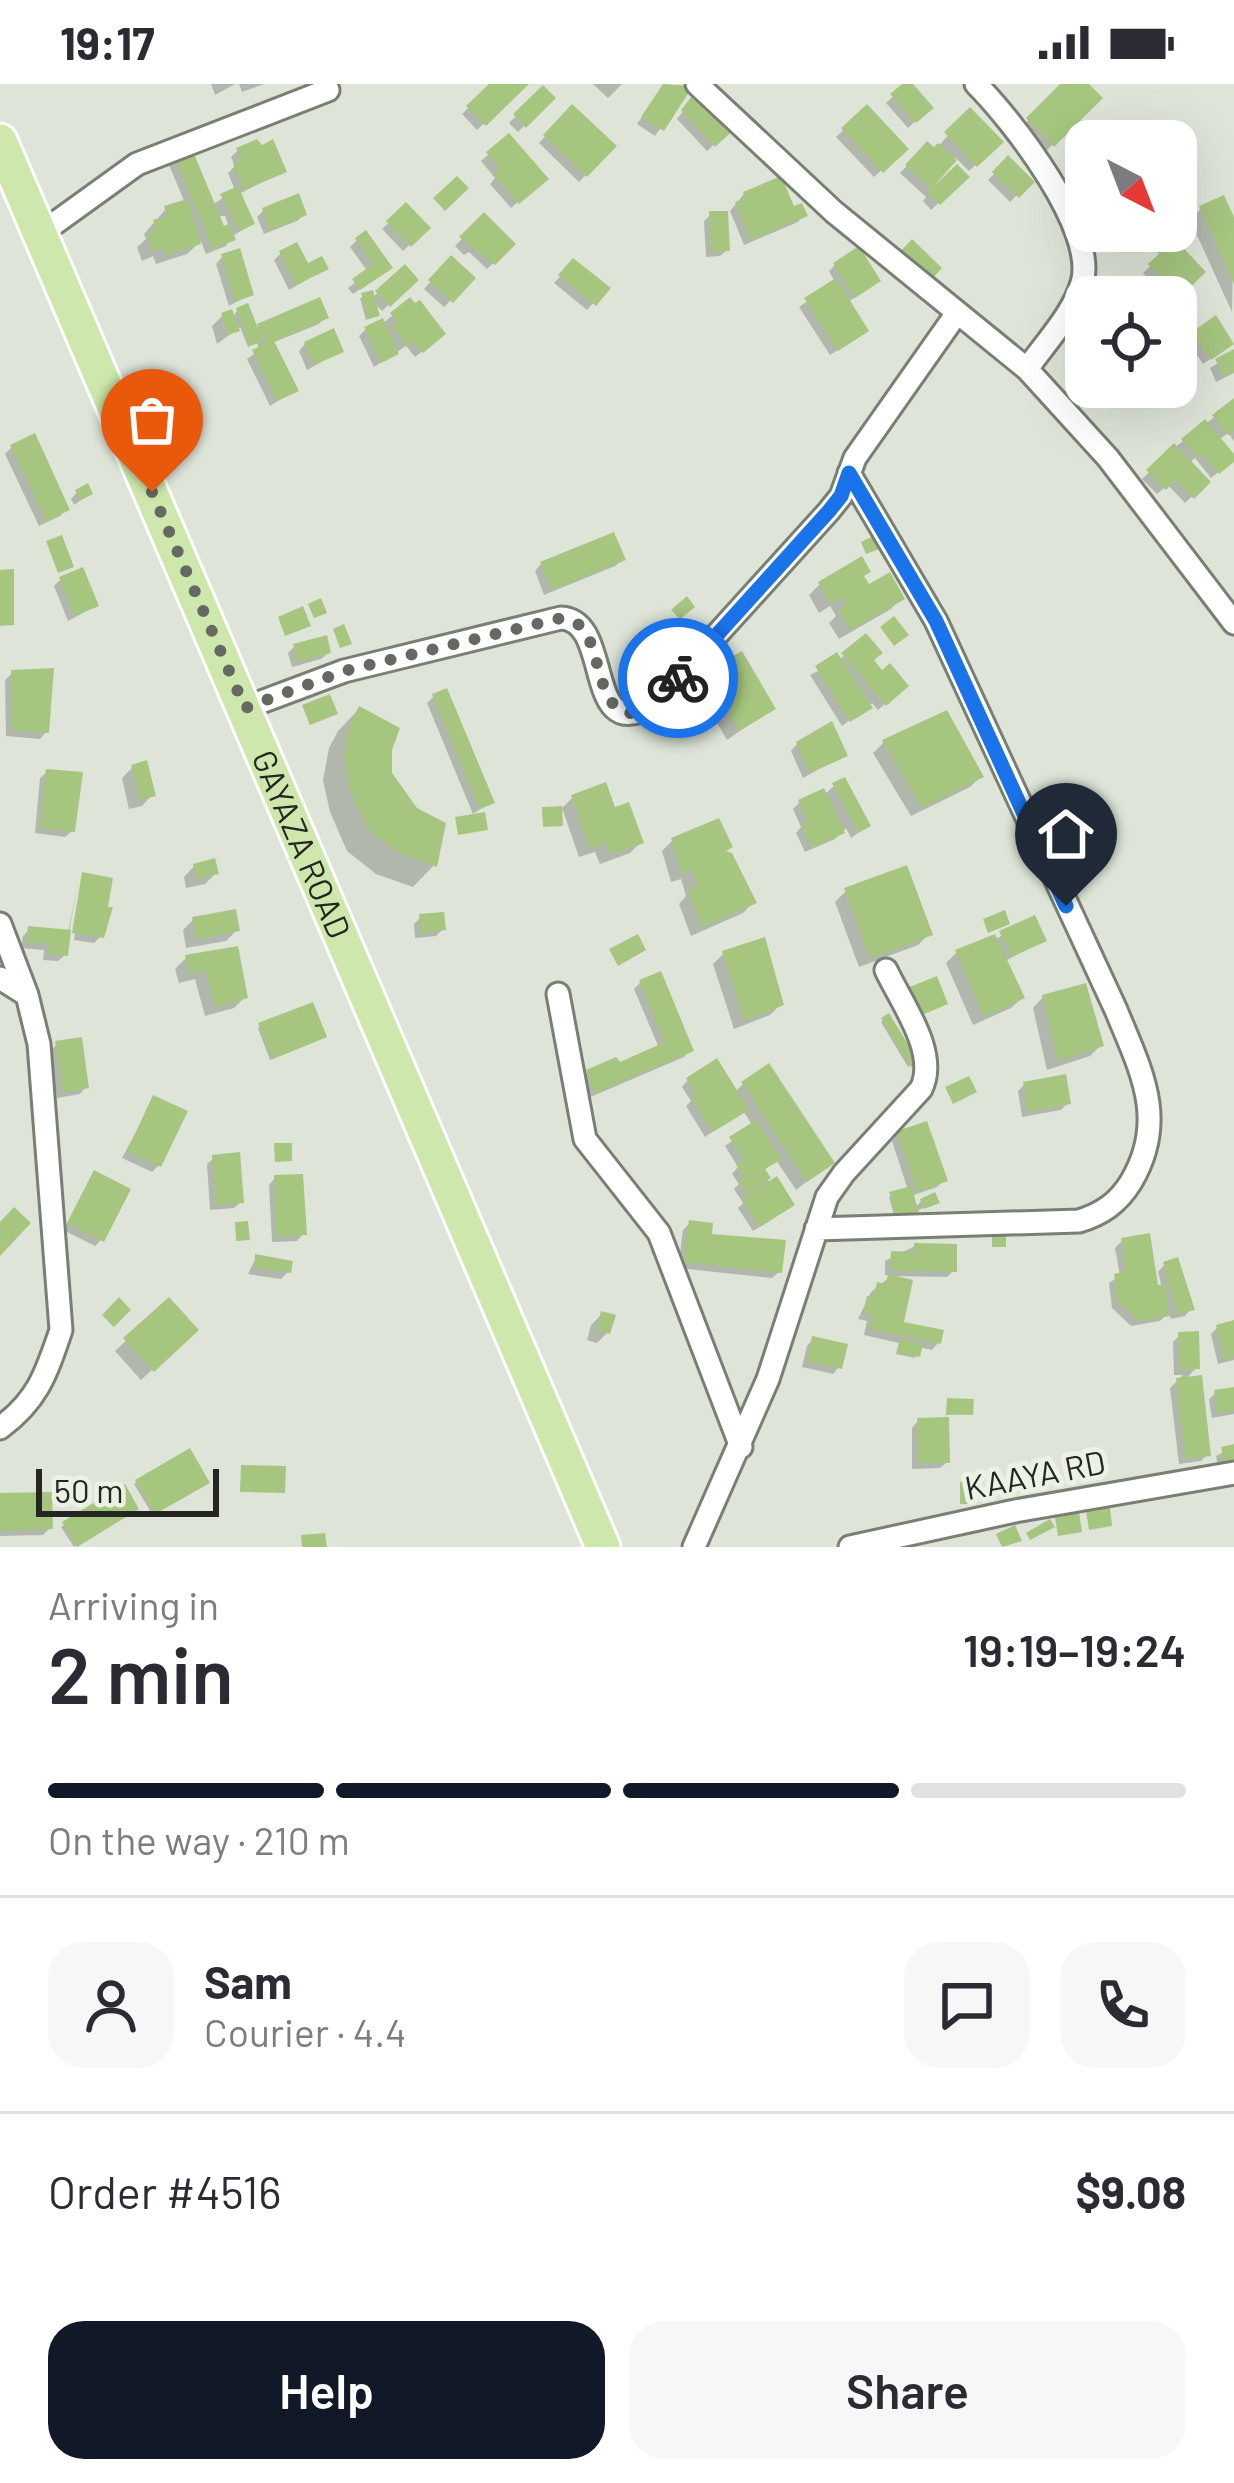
<!DOCTYPE html>
<html lang="en">
<head>
<meta charset="utf-8">
<style>
	:root { --surface:#fff; --page:#f7f7f7; --text:#2b2b33; --muted:#7c7c81; --line:#e1e1e2; --accent:#111827 }
	body { margin:0; font-family:Barlow,sans-serif; background:var(--page); color:var(--text); height:100vh; display:flex; flex-direction:column; font-size:45px; white-space:nowrap }
	* { box-sizing:border-box; margin:0 }
	p { font-size:39px; color:var(--muted) }
	.icon { flex:none; width:66px; height:66px; fill:none; stroke:currentColor; stroke-width:2; stroke-linecap:round; stroke-linejoin:round }
	.map { position:relative; height:1463px; overflow:hidden }
	.side { display:flex; flex-direction:column; background:var(--surface); flex:1 }
	.side>* { flex:none }
	.needle { width:78px; rotate:138deg }
	.controls { position:absolute; left:1065px; top:36px; display:grid; gap:24px }
	.controls a { display:grid; place-items:center; width:132px; height:132px; border-radius:24px; background:var(--surface); box-shadow:0 12px 48px #0002; font-size:60px }
	.scale { position:absolute; left:36px; bottom:30px; width:183px; box-sizing:border-box; padding-left:12px; border:6px solid #242621; border-top:0; font-size:33px; line-height:42px; white-space:nowrap; color:#242621; -webkit-text-stroke:9px #ebf2e5; paint-order:stroke }
	.pin { position:absolute; display:grid; place-items:center; width:102px; height:102px; color:#fff; margin:-123px -51px; border-radius:50% 50% 50% 0; rotate:-45deg; box-shadow:0 0 12px #0007 }
	.pin .icon { rotate:45deg }
	.courier { position:absolute; display:grid; place-items:center; width:120px; height:120px; margin:-60px; border:9px solid #1a73e8; border-radius:50%; background:#fff; color:#222; box-shadow:0 3px 15px #0007 }
	.overview em { font-style:normal; font-weight:600 }
	.overview div { display:flex; flex-direction:column-reverse }
	.overview { display:flex; align-items:center; justify-content:space-between; height:204px; padding:0 48px }
	h1 { font-size:78px; font-weight:600; line-height:90px }
	.bar { display:grid; grid-template-columns:repeat(4,1fr); gap:18px 12px; align-content:center; height:144px; padding:0 48px }
	.bar i { height:15px; border-radius:9px; background:var(--line) }
	.bar .selected { background:var(--accent) }
	.bar p { grid-column:span 4 }
	.line { display:flex; align-items:center; gap:30px; padding:0 48px; border-top:3px solid var(--line) }
	.line div { flex:1 }
	.round { display:grid; place-items:center; flex:none; width:126px; height:126px; border-radius:36px; background:var(--page) }
	.button { display:flex; gap:24px; margin-top:auto; padding:24px 48px }
	.button a { flex:1; height:138px; border-radius:36px; background:var(--accent); color:#fff; font-size:48px; font-weight:600; line-height:138px; text-align:center }
	.button a+a { background:var(--page); color:var(--text) }
	.status { display:flex; justify-content:space-between; align-items:center; height:84px; padding:0 60px; background:var(--surface); direction:ltr }
	.status svg { height:33px; fill:currentColor }
	.map>svg:first-child { display:block }
</style>
</head>
<body>
<div class="status"><b>19:17</b><svg viewBox="0 0 49 12"><path d="M0 12V9h3v3zM5 12V6h3v6zM10 12V3h3v9zM15 12V0h3v12zM26 1h20v11H26zM47 4h2v5h-2z"/></svg></div>
<div class="map">
<svg width="1234" height="1463" viewBox="0 0 1234 1463">
	<rect width="100%" height="100%" fill="#dee5d8"/>
	<path fill="#0003" fill-rule="evenodd" d="M211,0h24l-20,11z
		M239,0h25l-22,8z
		M493,0h32l-48,46 -15,-16z
		M593,0h29l-14,14z
		M664,0l25,3 -34,49 -18,-12z
		M907,0l23,23 -22,21 -22,-25z
		M1064,0h21l14,14 -57,57 -24,-24z
		M543,5l9,9 -34,34 -9,-9z
		M690,18l42,26 -25,23 -30,-32z
		M572,24l41,38 -34,36 -40,-39z
		M867,24l38,40 -31,29 -38,-40z
		M970,27l30,31 -31,29 -14,-14 -20,28 31,-8 -35,33 -8,-9 3,-4 -26,-24 27,-28 7,6z
		M508,53l37,42 -34,29 -21,-24 5,-6 -14,-17z
		M238,66l46,21 -45,23 13,30 -21,13 -5,9 -20,8 -5,-13 -14,13 -31,10 -3,-8 -11,5 -5,-14 9,-8 -2,-5 22,-25 19,-6 -16,-38 7,-6 36,46 23,-15 -7,-17 7,-7 -4,-9zM217,132h8l4,11 -6,3z
		M1008,76l22,22 -20,20 -22,-22z
		M744,110l48,16 12,5 -6,7 -54,23 -14,-34z
		M406,122l21,22 -24,23 -21,-22z
		M1201,125l33,15 -2,88 -42,-92 -19,19 31,33 -26,25h-10l-23,-24 18,-17 -9,-9 17,-16h7v-7l13,-4z
		M264,126l40,5 -7,6 -33,13 -7,-17z
		M711,130l16,36 -7,6 -14,1 -2,-36z
		M484,132l28,28 -25,25 -18,-17 -5,3 -9,-9z
		M357,156l25,34 -29,20 -5,-6 20,-16 -18,-25z
		M281,169l25,14 19,2 -36,21 -15,-30z
		M222,173l29,37 -22,12 -13,-42z
		M451,175l21,19 -28,29 -20,-18z
		M573,178l33,27 -19,21 -33,-27z
		M835,181l36,22 -23,15 11,35 -29,18 -31,-48 36,-25 -6,-11z
		M405,184l10,12 -33,31 -8,-8 1,14 -9,3 -6,-22h12z
		M410,217l26,40 -21,16 -9,-11 -32,21 -15,-31 7,-7 16,-5z
		M237,227l18,19 4,-4 66,-9 -6,7 -47,19 23,47 -25,16 -23,-47 13,-9 -3,-7 -9,4 -8,-20 -23,17 -5,-18 10,-10 10,1z
		M1194,250l31,15 -22,15 -16,-23z
		M305,260l36,7 -34,19 -8,-19z
		M1234,269v20l-18,9 -6,-14z
		M1234,318v39l-6,-8 -9,7 8,25 -16,13 -16,-20 -6,5 18,19 -22,21 -17,-18 -11,9 -15,-15 32,-31z
		M12,363l55,62 -7,7 -21,10 -34,-72z
		M77,408l13,2 -16,11 -3,-6z
		M622,476l-7,6 -71,29 -9,-24 6,-7z
		M862,494l6,11 33,9 -10,11 -52,30 -10,-16 7,-7 -6,-10 -11,7 -10,-18 11,-11z
		M61,495l35,27 -28,15 -14,-35z
		M865,553l5,24 12,13 23,12 -27,24 -6,-7 -30,23 -32,-51 29,-15z
		M295,562l33,7 -7,6 -29,8 -4,-14z
		M740,571l32,54 -45,31 -11,-19 -7,4 -10,-19 4,-4 -9,-16z
		M12,589l34,59 -6,7 -34,-3 -1,-56z
		M434,612l57,106 -18,12 -46,-111z
		M359,625l30,41v24l45,91 -21,22 -37,-13 -29,-23 -17,-39 -7,-32 6,-32 9,-17z
		M884,658l96,35 -10,10 -59,29 -38,-63z
		M797,660l47,11 -41,23 -12,-27z
		M133,683l19,28 -10,11 -13,3 -7,-31z
		M47,688l25,59 -7,6 -30,-4 5,-55z
		M834,702l34,40 -17,12 -5,-10 -11,11 -30,13 -9,-19 5,-6 -8,-18 7,-7 24,-7z
		M573,713l40,13 28,32 -11,11 -30,11 -5,-12 -16,5 -17,-49z
		M673,756l51,13 29,49 -10,11 -52,23 -12,-32 7,-8 -5,-17 -10,3 -9,-31z
		M194,782l22,7 -11,11 -19,4 -2,-11z
		M83,792l18,60 -7,7 -20,-3z
		M78,797l-13,74 -7,6 -15,-1 1,-10 -23,-2 2,-12 7,-7 38,4z
		M846,807l83,43 -11,11 -59,22 -24,-65z
		M421,833l22,12 -7,7 -21,2 -1,-14z
		M1033,835l10,22 -38,20 17,37 -11,10 -38,17 -27,-62 11,-11 37,-12z
		M193,836l44,10 -11,11 -40,7 -3,-18z
		M235,866l10,47 -11,11 -29,8 -10,-37 -16,4 -4,-14 11,-11z
		M724,869l57,51 -11,11 -36,14 -21,-65z
		M641,898l49,68 -6,7 -96,41 -7,-19 6,-6 32,-8 40,-17 -25,-59z
		M1043,913l58,48 -11,11 -43,14 -14,-62z
		M883,936l32,42 -7,5 -27,-45z
		M260,942l61,13 -51,21 -12,-32z
		M57,960l29,43 -6,7 -23,4 -7,-47z
		M688,996l47,12 8,-8 88,79 -35,27 -20,-30 -13,11 22,40 -32,20 -15,-23 5,-5 -9,-14 5,-5 -7,-10 6,-7 -13,-21 28,-20 -10,-15 -38,26 -19,-31 5,-5 -9,-14z
		M1024,1001l44,18 -7,7 -39,7 -4,-26z
		M154,1015l5,66 -7,7 -30,-14z
		M898,1050l46,46 -7,7 -26,9 4,12 6,-7 13,3 -39,15 -6,-22 19,-7 -16,-49z
		M214,1074l27,44 -7,6 -24,2 -3,-46z
		M95,1090l6,66 -6,6 -32,-16z
		M275,1094l28,56 -6,7 -25,1 -3,-57z
		M690,1139l89,49 -7,6 -94,-10 5,-38z
		M1122,1157l34,47h6l-4,-16 6,-7 27,44 -6,7 -14,3 -2,-7 -9,9 -29,5 -19,-18 -3,-25 11,-7 -5,-28z
		M915,1162l39,24 -7,7 -52,-1 5,48 38,19 -6,7 -13,-3 -4,11 -19,-4 3,-11 -35,-8 3,-14 -9,-2 13,-27 20,-16 -6,-1v-14z
		M256,1174l32,14 -7,7 -33,-5z
		M168,1217l27,29 -54,50 -26,-29z
		M602,1230l6,18 -11,11 -10,-3 4,-15z
		M1234,1239v37l-16,4 -7,-30 6,-6z
		M1180,1251l17,32 -12,13 22,75 -6,6 -22,3 -9,-76 13,-13h-9l-1,-33z
		M813,1255l26,28 -6,7 -31,-7 5,-21z
		M1234,1306v24l-22,4 -3,-18 6,-7z
		M948,1317l22,13 -24,1 1,47 -7,6 -28,1v-41l6,-7 27,-1z
		M1234,1363l-14,29 -4,-20z
		M136,1398l68,2 -52,30 -18,-30z
		M0,1412l50,32 -7,7 -43,1z
		M133,1427l-59,36 -13,-20 3,-2z"/>
	<path fill="#a6c680" d="M489,0h40l-43,42 -20,-20z
		M663,0l30,2 -29,45 -23,-14z
		M902,0h11l21,24 -18,15 -26,-29z
		M1060,0h29l14,14 -49,49 -28,-29z
		M543,1l13,13 -30,30 -13,-14z
		M696,7l40,37 -21,19 -34,-37z
		M572,20l45,42 -30,31 -44,-42z
		M867,20l42,45 -26,24 -42,-45z
		M970,23l34,35 -27,25 -33,-35z
		M509,49l40,46 -30,25 -25,-29 6,-5 -14,-18z
		M257,55l5,6 11,-6 14,33 -43,18 -11,-26 8,-4 -5,-12z
		M927,57l7,6 4,-4 19,17 -23,26 23,-22 13,13 -30,28 -13,-13 4,-3 -26,-24z
		M192,65l32,77 5,-2 7,16 -23,9 -39,-93z
		M1008,71l27,27 -16,16 -27,-26z
		M457,92l12,12 -24,23 -12,-13z
		M781,92l13,30 8,-3 6,13 -57,24 -16,-38 10,-4 -2,-6z
		M238,102l17,38 -15,7 -20,-37z
		M299,109l8,22 -37,15 -8,-22z
		M1224,111l10,22v67l-35,-78z
		M187,115l14,45 -35,11 -2,-7 -12,4 -5,-18 10,-3 -4,-11 14,-4 -3,-10z
		M406,118l25,26 -20,19 -25,-26z
		M709,127h19l2,40 -19,1z
		M1185,127l9,10 -19,18 31,33 -27,26 -31,-34 13,-12 -9,-9 13,-12h11v-11z
		M484,128l32,32 -21,21 -36,-28z
		M366,146l27,38 -33,22 -8,-11 21,-15 -18,-26z
		M912,155l30,29 -14,15 -30,-29z
		M297,158l11,21 14,-7 7,13 -33,16 -17,-34z
		M859,162l22,35 -26,17 -22,-35z
		M240,164l14,47 -19,7 -14,-48z
		M451,171l25,23 -23,25 -25,-23z
		M573,174l38,30 -15,18 -38,-31z
		M405,180l14,16 -29,27 -15,-16z
		M836,194l33,53 -31,20 -34,-53z
		M373,206l7,26 -12,3 -7,-26z
		M320,213l9,21 -55,23 25,50 -22,10 -25,-51 14,-7 -9,-19z
		M410,213l5,6 5,-3 26,34 -23,19 -9,-11 -6,4 -16,-20 5,-4 -7,-9z
		M248,219l15,38 -13,5 -14,-38z
		M232,225l8,22 -12,4 -7,-22z
		M1216,231l18,29 -23,16 -19,-28z
		M383,234l16,36 -18,9 -17,-36z
		M334,244l10,24 -30,13 -10,-23z
		M1234,265v23l-10,5 -9,-18z
		M1234,314v32l-6,5 -16,-20z
		M1205,335l29,35v8l-15,12 -16,-20 -5,4 -17,-19z
		M35,349l35,77 -24,11 -36,-76z
		M1174,359l37,39 -17,17 -18,-19 -10,10 -20,-20z
		M88,399l5,11 -12,6 -6,-10z
		M614,448l12,28 -75,30 -11,-28z
		M62,451l12,32 -16,6 -12,-32z
		M873,452l6,13 -13,5 -5,-12z
		M862,472l9,16 -7,4 5,8 21,-12 15,27 -55,31 -12,-20 8,-5 -4,-8 -12,7 -12,-22z
		M83,483l16,39 -24,10 -16,-39z
		M14,485v56l-14,1v-56z
		M687,512l8,11 -15,12 -9,-9z
		M321,514l6,15 -13,5 -6,-14z
		M303,522l8,20 -26,10 -7,-19z
		M894,532l15,19 -15,11 -14,-19z
		M344,540l8,20 -12,4 -7,-19z
		M866,549l17,20 -9,7 8,10 8,-7 19,23 -23,20 -45,-53z
		M327,551l4,18 -33,9 -5,-18z
		M742,567l34,58 -37,22 -11,-19 -7,4 -14,-23 6,-3 -10,-17z
		M837,568l36,56 -23,14 -35,-56z
		M54,584l-5,65 -38,-3v-60z
		M447,604l48,115 -15,6 -48,-115z
		M330,610l8,20 -28,11 -8,-20z
		M359,622l41,22 -8,22v23l25,35 29,15 -9,44 -39,-14 -30,-24 -18,-39 -6,-34 6,-32z
		M947,626l37,67 -62,31 -40,-68z
		M832,637l16,35 -38,17 -14,-31z
		M147,676l9,36 -16,4 -9,-35z
		M46,685l37,3 -8,60 -35,-4z
		M845,693l26,49 -13,7 -26,-50z
		M606,698l9,25 14,-5 15,41 -34,12 -4,-12 -16,6 -19,-54z
		M824,704l21,45 -33,15 -11,-24 7,-3 -10,-21z
		M562,722l1,20 -20,1 -1,-20z
		M485,728l3,18 -30,5 -3,-18z
		M719,734l14,29 -7,4 6,2 25,50 -55,24 -14,-37 9,-3 -5,-17 -11,3 -10,-35z
		M215,774l4,16 -22,5 -4,-15z
		M907,781l26,70 -63,23 -26,-70z
		M82,788l31,6 -5,29h5l-9,31 -32,-5z
		M236,825l4,22 -44,8 -4,-22z
		M1005,826l5,14 -22,9 -5,-14z
		M444,828l2,18 -25,3 -2,-19z
		M1035,831l12,26 -36,16 -12,-26z
		M28,842l43,4 -3,26 -20,-2 1,-10 -23,-2z
		M638,850l8,16 -28,16 -9,-17z
		M995,850l30,64 -41,19 -29,-67z
		M765,853l19,68 -39,16 -23,-70z
		M238,862l10,52 -33,9 -10,-37 -16,4 -4,-19z
		M661,887l33,80 -99,42 -9,-23 30,-13 4,5 45,-20 -26,-62z
		M937,892l11,28 -33,14 -13,-28z
		M1086,899l18,63 -46,15 -16,-66z
		M313,918l14,35 -54,22 -15,-36z
		M889,929l30,49 -8,5 -30,-49z
		M82,953l7,51 -26,5 -8,-52z
		M717,974l32,52 -36,22 -22,-35 5,-3 -10,-16z
		M769,979l66,100 -28,19 -66,-100z
		M1066,990l5,30 -43,8 -5,-30z
		M969,992l8,16 -24,12 -8,-17z
		M153,1011l35,16 -27,56 -34,-16z
		M756,1036l26,39 -17,10 6,9 -24,16 -9,-14 6,-4 -8,-11 8,-5 -15,-23z
		M927,1037l21,60 -31,11 -20,-61z
		M274,1059h18v18l-17,1z
		M240,1068l4,51 -28,2 -4,-50z
		M94,1086l37,19 -27,53 -37,-19z
		M303,1090l4,61 -30,2 -3,-62z
		M777,1092l18,29 -35,22 -18,-28z
		M911,1102l8,26 -22,6 -8,-26z
		M935,1108l5,11 -16,6 -4,-10z
		M14,1123l17,16 -31,33v-34z
		M689,1136l24,3 -1,11 74,6 -4,33 -99,-11z
		M248,1137l2,19 -14,1 -1,-19z
		M1150,1149l8,52 7,-1 5,32 -31,5 -21,-20 -4,-27 12,-3 -5,-33z
		M992,1152h14v11h-14z
		M914,1159l43,1v28l-67,-2 1,-19 23,1z
		M255,1170l38,7 -2,12 -37,-5z
		M1178,1173l17,53 -18,4 -14,-52z
		M888,1190l25,6 -9,42 40,8 -3,14 -72,-15 3,-14 -9,-2 4,-17 7,1 3,-15 9,2z
		M119,1213l12,13 -17,17 -12,-12z
		M169,1213l30,33 -45,42 -31,-34z
		M601,1227l15,4 -6,19 -14,-4z
		M1234,1236v37l-10,3 -8,-35z
		M1199,1247l1,38 -20,1 -2,-38z
		M812,1252l36,8 -6,25 -35,-8z
		M900,1255l23,5 -3,13 -23,-4z
		M1202,1291l9,81 -26,3 -9,-81z
		M1234,1303v23l-16,3 -4,-23z
		M947,1314l27,1 -1,16 -27,-1z
		M949,1333l1,46h-32l-1,-45z
		M1234,1360v26l-8,1 -5,-24z
		M190,1364l20,35 -55,31 -20,-34z
		M241,1381l45,1 -1,27 -45,-1z
		M960,1398h12l-1,22h-11z
		M125,1400l14,25 -62,38 -15,-25z
		M52,1408l1,37 -53,2v-38z
		M1110,1423l2,19 -23,4 -3,-19z
		M1079,1428l3,20 -24,4 -3,-19z
		M1050,1435l5,8 -25,13 -4,-7z
		M1015,1441l7,16 -20,6 -6,-13z
		M325,1449l2,14h-25l-1,-12z"/>
	<g fill="none" stroke-linecap="round" stroke-linejoin="round">
		<g stroke="#797f73" stroke-width="27">
			<path id="street" d="M697,0l137,128 193,157 81,89 126,165
				M976,0c36,36 122,146 106,199 -9,31 -36,59 -55,86
				M40,150l97,-70 191,-74
				M245,624l99,-37 217,-53c53,2 21,131 93,86l175,-193 12,-15 14,-38 102,-145
				M0,840l27,71
				M0,894l27,17 12,49 22,286c-15,44 -23,70 -61,98
				M558,910l27,145 74,94 82,214
				M816,1145l263,-8c23,-7 39,-18 52,-39 37,-62 10,-111 -15,-172l-180,-389 -87,-148
				M694,1463l74,-168 59,-182 17,-24 77,-84c18,-36 -19,-85 -35,-119
				M850,1463l165,-36 219,-38"/>
		</g>
		<g stroke="#fff" stroke-width="39">
			<g id="primary">
				<path id="s1" d="M0,57l603,1406"/>
			</g>
		</g>
		<use href="#street" stroke="#fff" stroke-width="21"/>
		<use href="#primary" stroke="#cde7ac" stroke-width="33"/>
	</g>
	<g fill="none" stroke-linecap="round" stroke-linejoin="round">
		<path stroke="#656961" stroke-width="12" stroke-dasharray="0 21.6" d="M152,408l93,216 99,-37 217,-53c44,2 28,77 63,95 26,2 38,-17 54,-35"/>
		<path stroke="#1a73e8" stroke-width="15" d="M678,594l151,-167 12,-15 8,-23 87,148 130,285"/>
	</g>
	<g text-anchor="middle" stroke-width="10" stroke-linejoin="round" paint-order="stroke">
		<g font-size="33" fill="#242621" stroke="#ebf2e5">
			<text dy="12" stroke="none"><textPath href="#s1" startOffset="765">GAYAZA ROAD</textPath></text>
			<text transform="translate(1035 1391) rotate(-11)" y="12">KAAYA RD</text>
		</g>
	</g>
</svg>
<div class="controls">
<a><svg class="needle" viewBox="-14 -14 28 28"><path d="M0-13l5 13h-10z" fill="#e53935"/><path d="M0 13l5-13h-10z" fill="#7c7c81"/></svg></a>
<a><svg class="icon" aria-label="locate" viewBox="0 0 24 24"><circle cx="12" cy="12" r="6"/><path d="M12 2v4M12 18v4M2 12h4M18 12h4"/></svg></a>
</div>
<div class="scale">50 m</div>
<div class="pin" style="left:152px;top:408px;background:#ea580c"><svg class="icon" aria-label="bag" viewBox="0 0 24 24"><path d="M5 8h14l-1 12H6zM9 8a3 3 0 0 1 6 0"/></svg></div>
<div class="pin" style="left:1066px;top:822px;background:#1f2937"><svg class="icon" aria-label="home" viewBox="0 0 24 24"><path d="M3 11l9-7 9 7M6 9v11h12V9"/></svg></div>
<div class="courier" style="left:678px;top:594px"><svg class="icon" aria-label="bike" viewBox="0 0 24 24"><circle cx="6" cy="16" r="4"/><circle cx="18" cy="16" r="4"/><path d="M6 16l4-8h5l3 8M10 8l3 8H6M13 5h3"/></svg></div>
</div>
<section class="side">
<div class="overview"><div><h1>2 min</h1><p>Arriving in</p></div><em>19:19–19:24</em></div>
<div class="bar"><i class="selected"></i><i class="selected"></i><i class="selected"></i><i></i><p>On the way · 210 m</p></div>
<div class="line" style="height:216px"><a class="round"><svg class="icon" aria-label="person" viewBox="0 0 24 24"><circle cx="12" cy="8" r="4"/><path d="M4 21q1-7 8-7t8 7"/></svg></a><div><b>Sam</b><p>Courier · 4.4</p></div><a class="round"><svg class="icon" aria-label="chat" viewBox="0 0 24 24"><path d="M4 5h16v11H9l-5 4z"/></svg></a><a class="round"><svg class="icon" aria-label="phone" viewBox="0 0 24 24"><path d="M5 4h4l2 5-3 2q2 4 5 5l2-3 5 2v4C11 20 4 13 5 4z"/></svg></a></div>
<div class="line" style="height:156px"><div>Order #4516</div><b>$9.08</b></div>
<div class="button"><a>Help</a><a>Share</a></div>
</section>
</body>
</html>
